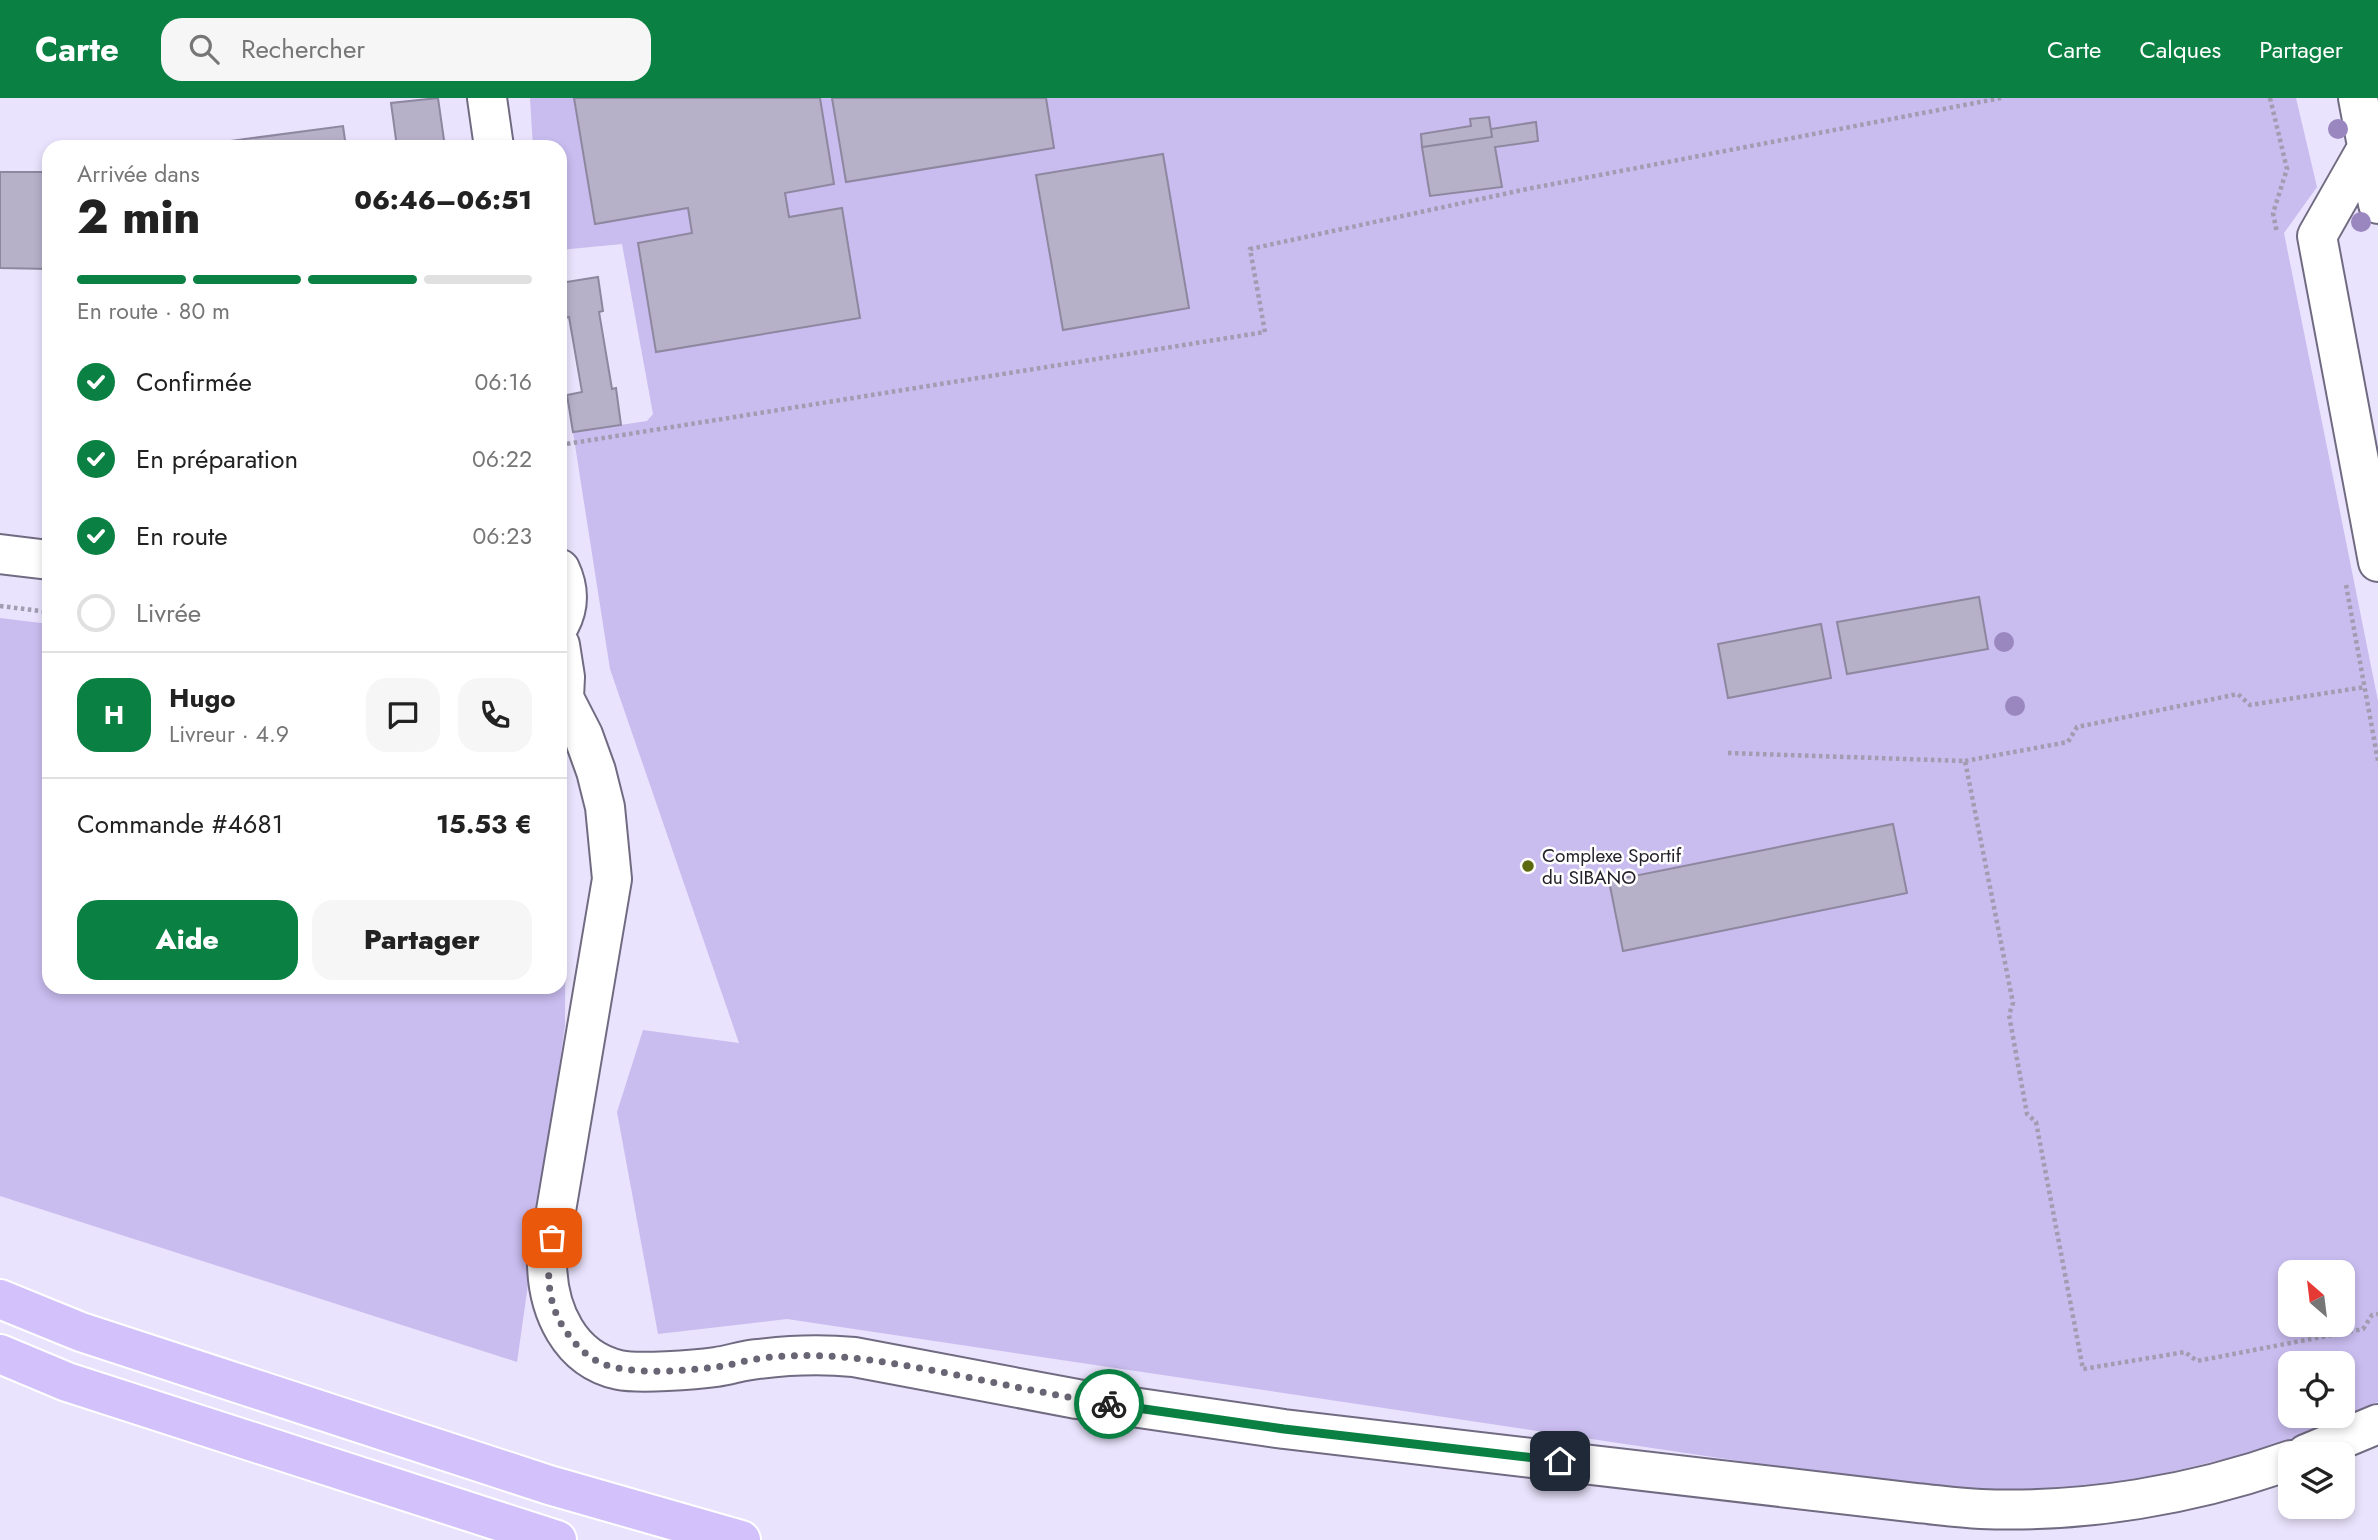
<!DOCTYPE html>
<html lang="fr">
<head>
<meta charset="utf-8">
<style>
	:root { --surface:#fff; --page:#f6f6f6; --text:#222; --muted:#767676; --line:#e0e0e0; --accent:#0b8043 }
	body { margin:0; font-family:Jost,sans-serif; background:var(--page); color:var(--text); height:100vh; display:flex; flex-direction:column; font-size:26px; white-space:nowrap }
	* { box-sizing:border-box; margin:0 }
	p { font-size:23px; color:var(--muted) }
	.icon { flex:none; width:38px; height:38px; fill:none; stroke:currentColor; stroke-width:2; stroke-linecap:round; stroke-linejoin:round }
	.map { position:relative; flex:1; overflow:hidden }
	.panel { position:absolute; left:42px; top:42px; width:525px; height:854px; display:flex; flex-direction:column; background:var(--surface); border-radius:21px; box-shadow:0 4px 10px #0003 }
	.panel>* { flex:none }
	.needle { width:46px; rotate:332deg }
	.fabs { position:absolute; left:2278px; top:1162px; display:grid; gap:14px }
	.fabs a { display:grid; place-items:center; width:77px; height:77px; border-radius:14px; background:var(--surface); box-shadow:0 4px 10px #0003; font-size:35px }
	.pin { position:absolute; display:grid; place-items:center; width:60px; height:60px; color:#fff; margin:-30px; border-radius:14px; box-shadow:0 4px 10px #0006 }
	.courier { position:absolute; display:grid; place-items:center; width:70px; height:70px; margin:-35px; border:5px solid #0b8043; border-radius:50%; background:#fff; color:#222; box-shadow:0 2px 9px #0007 }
	.head em { font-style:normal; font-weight:800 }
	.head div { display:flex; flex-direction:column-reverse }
	.head { display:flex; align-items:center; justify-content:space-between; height:119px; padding:0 35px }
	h1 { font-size:46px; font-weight:800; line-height:52px }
	.bar { display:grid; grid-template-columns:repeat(4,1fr); gap:10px 7px; align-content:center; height:84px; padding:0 35px }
	.bar i { height:9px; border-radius:5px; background:var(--line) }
	.bar .active { background:var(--accent) }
	.bar p { grid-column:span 4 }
	.line { display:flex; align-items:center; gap:18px; padding:0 35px; border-top:2px solid var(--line) }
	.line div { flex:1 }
	.round { display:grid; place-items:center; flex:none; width:74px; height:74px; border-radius:21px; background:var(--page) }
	ol { padding:0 35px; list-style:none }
	li { display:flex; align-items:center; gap:21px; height:77px }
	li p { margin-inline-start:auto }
	li .icon { padding:7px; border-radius:50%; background:var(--accent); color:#fff; stroke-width:4 }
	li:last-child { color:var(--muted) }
	li i { width:38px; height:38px; border:4px solid var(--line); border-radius:50% }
	.button { display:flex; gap:14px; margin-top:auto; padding:14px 35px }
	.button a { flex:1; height:80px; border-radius:21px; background:var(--accent); color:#fff; font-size:28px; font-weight:800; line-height:80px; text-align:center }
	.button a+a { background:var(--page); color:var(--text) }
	header { display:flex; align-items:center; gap:42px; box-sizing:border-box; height:98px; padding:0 35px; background:var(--accent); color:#fff }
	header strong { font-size:33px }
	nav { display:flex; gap:38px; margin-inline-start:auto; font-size:24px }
	.search { width:490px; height:63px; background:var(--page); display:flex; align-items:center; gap:18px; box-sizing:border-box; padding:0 24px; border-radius:21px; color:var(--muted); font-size:26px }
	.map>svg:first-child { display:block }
</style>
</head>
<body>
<header>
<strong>Carte</strong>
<div class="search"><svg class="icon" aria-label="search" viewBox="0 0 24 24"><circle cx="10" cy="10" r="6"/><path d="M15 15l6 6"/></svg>Rechercher</div>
<nav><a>Carte</a><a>Calques</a><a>Partager</a></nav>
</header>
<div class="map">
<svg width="2378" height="1442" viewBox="0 0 2378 1442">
	<rect width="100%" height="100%" fill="#eae3fd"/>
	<path fill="#c9bcef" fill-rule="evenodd" d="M530,0h1766l21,89 -33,46 94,468v701l-95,43 -176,42 -160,5 -1160,-173 -129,15 -41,-222 26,-82 96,13 -129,-374 -37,-237 74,-11 6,-7 -31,-170 -62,6v-103h-27zM2291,1174h52v53h-52zM2291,1265h52v53h-52z
		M0,520l49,6v363h511v-185l6,47 -1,177 -48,336 -517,-166z"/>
	<path fill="#b6b0c9" stroke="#8d879f" stroke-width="2" d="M438,0l7,49h-48l-6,-44z
		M574,0h246l14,86 -49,9 4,24 53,-9 18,110 -204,34 -18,-109 54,-10 -4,-25 -93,16z
		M832,0h214l8,50 -208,34z
		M1489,19l3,20 -70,10 -1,-13 50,-8 -1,-7z
		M1536,24l2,19 -43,6 7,40 -72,9 -8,-49 70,-10 -1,-8z
		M343,28l3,21h-137l-1,-3z
		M1163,56l26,154 -126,22 -27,-155z
		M0,74h49v97l-49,-1z
		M598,179l5,34 -4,1 13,77 4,-1 5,37 -48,7 -6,-37 15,-3 -13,-75 -9,2v-36z
		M1979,499l9,52 -141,25 -10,-52z
		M1821,526l10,54 -103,20 -10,-54z
		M1893,726l14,69 -284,58 -14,-70z"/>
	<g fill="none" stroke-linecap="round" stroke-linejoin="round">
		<g stroke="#716b82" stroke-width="42">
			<path id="minor" d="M487,0l7,49
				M2358,0l20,106
				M2367,50l-50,88 61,326
				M0,456l49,6
				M560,471c9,19 10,36 0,55
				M560,547l5,32 -1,21
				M560,597l4,3 19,37 13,36 9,36 7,72 -65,385c1,46 22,95 72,106 19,4 76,0 97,-3 14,-2 28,-7 42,-8 32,-4 64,-5 96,-2l223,42 207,30 633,74c21,2 42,5 64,6 104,4 212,-14 310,-49
				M2306,1356l72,-30"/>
		</g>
		<g stroke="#fff" stroke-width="42">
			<path id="major" d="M0,1201l81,33 468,153 192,55
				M0,1256l67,28 490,158"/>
		</g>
		<path stroke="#a19cb0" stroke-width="4.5" stroke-dasharray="3.5 3.5" stroke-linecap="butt" d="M2270,0l17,71 -14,44 4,20
			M560,347l705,-113 -15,-83 277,-60 474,-91
			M2346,487l32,176
			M0,508l49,6
			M1728,655l237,8 48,242 -4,12 18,99 9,8 47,247 102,-17 12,9 166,-32 9,-14 6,-1
			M1965,663l103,-19 9,-15 161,-33 12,11 115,-18"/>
		<use href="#minor" stroke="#fff" stroke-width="38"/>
		<use href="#major" stroke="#d3c1fc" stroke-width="38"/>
	</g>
	<g fill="#9a87bf">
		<circle cx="2338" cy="31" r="10"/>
		<circle cx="2361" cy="124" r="10"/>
		<circle cx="2004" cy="544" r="10"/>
		<circle cx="2015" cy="608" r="10"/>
	</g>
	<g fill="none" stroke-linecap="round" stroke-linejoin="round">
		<path stroke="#696574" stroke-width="7" stroke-dasharray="0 12.6" d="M552,1140c-6,36 -6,70 19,100 7,9 17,19 28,24 29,14 84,9 116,5 14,-1 27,-6 41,-8 62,-9 120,1 180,12 58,11 115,24 173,33"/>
		<path stroke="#0b8043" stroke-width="9" d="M1109,1306l175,25 276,32"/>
	</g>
	<circle fill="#5d690e" stroke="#fff" stroke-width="2.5" cx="1528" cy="768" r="7"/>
	<g text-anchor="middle" stroke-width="5" stroke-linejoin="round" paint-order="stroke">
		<g font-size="19" fill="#24212b" stroke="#fff" text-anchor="start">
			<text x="1542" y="764">Complexe Sportif<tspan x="1542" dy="22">du SIBANO</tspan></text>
		</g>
	</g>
</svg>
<div class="fabs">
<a><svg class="needle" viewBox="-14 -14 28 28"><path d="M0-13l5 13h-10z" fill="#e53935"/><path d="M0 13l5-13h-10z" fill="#767676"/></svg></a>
<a><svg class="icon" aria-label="locate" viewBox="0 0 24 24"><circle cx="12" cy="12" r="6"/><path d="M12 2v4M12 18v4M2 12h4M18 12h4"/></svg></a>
<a><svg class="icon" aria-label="layers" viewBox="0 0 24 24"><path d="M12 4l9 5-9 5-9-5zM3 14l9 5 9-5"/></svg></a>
</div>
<div class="pin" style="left:552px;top:1140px;background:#ea580c"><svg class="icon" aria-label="bag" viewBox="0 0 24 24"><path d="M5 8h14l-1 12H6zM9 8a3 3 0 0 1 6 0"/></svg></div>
<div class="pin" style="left:1560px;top:1363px;background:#1f2937"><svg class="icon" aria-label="home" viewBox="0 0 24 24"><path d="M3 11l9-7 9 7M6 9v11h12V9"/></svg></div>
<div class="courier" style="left:1109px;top:1306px"><svg class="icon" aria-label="bike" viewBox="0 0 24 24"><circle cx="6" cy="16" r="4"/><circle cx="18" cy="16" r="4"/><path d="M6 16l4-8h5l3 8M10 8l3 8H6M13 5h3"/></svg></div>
<section class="panel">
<div class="head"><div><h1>2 min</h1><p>Arrivée dans</p></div><em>06:46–06:51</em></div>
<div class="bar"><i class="active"></i><i class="active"></i><i class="active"></i><i></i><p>En route · 80 m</p></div>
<ol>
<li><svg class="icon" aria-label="check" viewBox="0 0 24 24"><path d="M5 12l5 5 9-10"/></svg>Confirmée<p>06:16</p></li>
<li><svg class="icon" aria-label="check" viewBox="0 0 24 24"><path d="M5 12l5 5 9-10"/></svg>En préparation<p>06:22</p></li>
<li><svg class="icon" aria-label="check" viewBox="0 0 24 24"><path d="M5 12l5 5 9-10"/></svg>En route<p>06:23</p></li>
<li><i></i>Livrée</li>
</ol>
<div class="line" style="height:126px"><b class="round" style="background:var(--accent);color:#fff">H</b><div><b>Hugo</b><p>Livreur · 4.9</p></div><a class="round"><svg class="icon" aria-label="chat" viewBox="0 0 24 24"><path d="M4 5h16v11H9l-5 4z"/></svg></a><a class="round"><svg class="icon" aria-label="phone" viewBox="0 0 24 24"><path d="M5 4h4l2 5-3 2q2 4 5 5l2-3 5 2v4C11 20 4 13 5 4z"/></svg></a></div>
<div class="line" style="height:91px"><div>Commande #4681</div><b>15.53 €</b></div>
<div class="button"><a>Aide</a><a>Partager</a></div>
</section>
</div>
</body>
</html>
